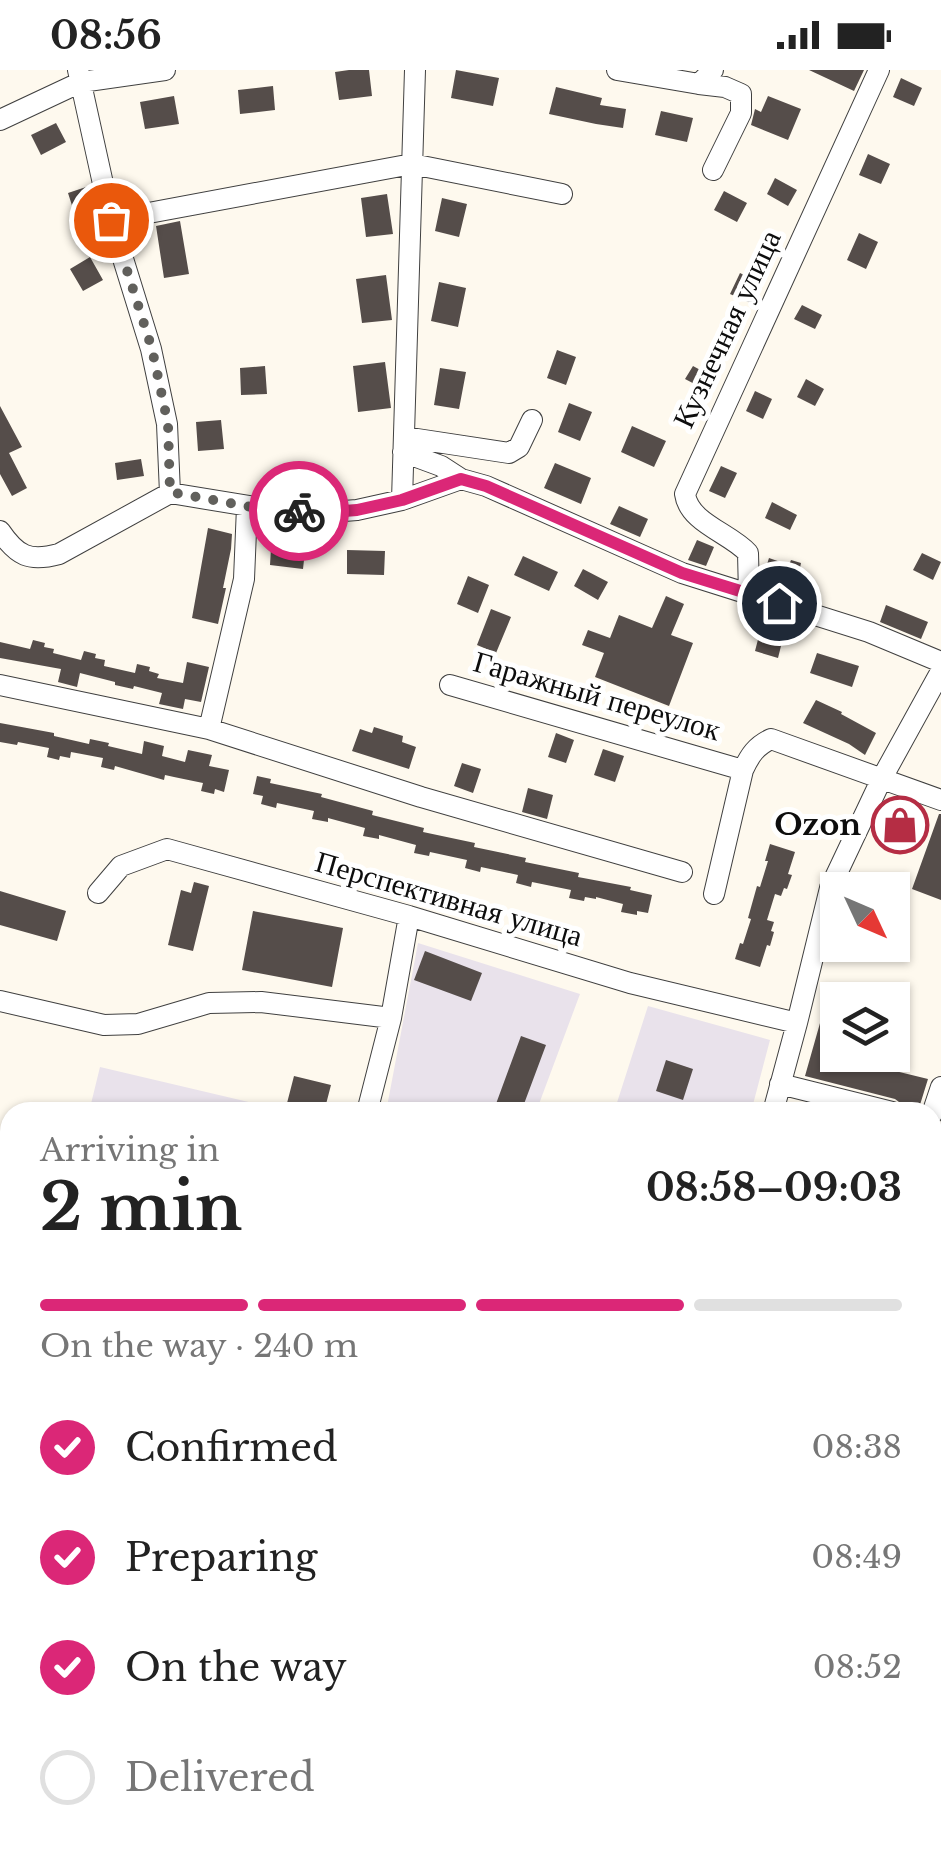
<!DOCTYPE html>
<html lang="en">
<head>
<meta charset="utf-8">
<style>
	:root { --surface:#fff; --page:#f6f6f6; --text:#222; --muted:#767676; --line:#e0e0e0; --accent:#db2777 }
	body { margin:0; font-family:"Libre Baskerville",serif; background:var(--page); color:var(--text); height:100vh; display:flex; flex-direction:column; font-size:38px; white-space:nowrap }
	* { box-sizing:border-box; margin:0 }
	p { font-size:32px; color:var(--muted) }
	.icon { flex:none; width:55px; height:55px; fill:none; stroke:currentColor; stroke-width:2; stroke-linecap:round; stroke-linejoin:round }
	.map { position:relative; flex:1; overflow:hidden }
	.sheet { position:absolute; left:0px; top:1032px; width:942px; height:752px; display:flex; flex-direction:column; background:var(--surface); border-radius:30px 30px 0 0; box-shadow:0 2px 8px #0004 }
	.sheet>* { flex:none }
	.needle { width:65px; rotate:134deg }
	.tools { position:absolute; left:820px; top:802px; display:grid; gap:20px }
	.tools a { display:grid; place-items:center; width:90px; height:90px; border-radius:0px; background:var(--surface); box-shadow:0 2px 8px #0004; font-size:50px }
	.pin { position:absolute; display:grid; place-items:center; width:85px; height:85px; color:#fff; margin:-42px; border:5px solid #fff; border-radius:50%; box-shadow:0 2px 10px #0007 }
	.courier { position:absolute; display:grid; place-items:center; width:100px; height:100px; margin:-50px; border:8px solid #db2777; border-radius:50%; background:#fff; color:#222; box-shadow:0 2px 12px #0007 }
	.head em { font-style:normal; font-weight:700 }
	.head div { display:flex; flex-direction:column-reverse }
	.head { display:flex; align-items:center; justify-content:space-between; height:170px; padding:0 40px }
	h1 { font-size:65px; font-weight:700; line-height:75px }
	.bar { display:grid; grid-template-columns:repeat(4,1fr); gap:15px 10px; align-content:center; height:120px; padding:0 40px }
	.bar i { height:12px; border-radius:8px; background:var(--line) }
	.bar .on { background:var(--accent) }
	.bar p { grid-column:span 4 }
	ol { padding:0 40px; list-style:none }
	li { display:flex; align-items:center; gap:30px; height:110px }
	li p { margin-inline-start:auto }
	li .icon { padding:10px; border-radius:50%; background:var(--accent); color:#fff; stroke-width:4 }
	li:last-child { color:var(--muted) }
	li i { width:55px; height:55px; border:5px solid var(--line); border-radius:50% }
	.status { display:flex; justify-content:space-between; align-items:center; height:70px; padding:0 50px; background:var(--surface); direction:ltr }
	.status svg { height:28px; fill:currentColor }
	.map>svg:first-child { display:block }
</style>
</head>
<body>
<div class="status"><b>08:56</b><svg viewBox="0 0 49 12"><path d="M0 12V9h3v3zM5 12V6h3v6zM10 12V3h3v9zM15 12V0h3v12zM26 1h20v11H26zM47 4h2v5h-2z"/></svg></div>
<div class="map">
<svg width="941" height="1783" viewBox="0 0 941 1783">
	<rect width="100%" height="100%" fill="#fef9ee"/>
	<path fill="#e9e2eb" d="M418,873l162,51 -44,118h-150z
		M648,936l122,34 -19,72h-137z
		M100,997l191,45h-202z"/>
	<path fill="#b6e3f2" stroke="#41a0c5" stroke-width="2.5" d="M48,1775h106l13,8h-120z"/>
	<path fill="#554d4a" d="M349,0h20l3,26 -33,4 -4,-28z
		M456,0l43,8 -6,28 -42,-8z
		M809,0h55l-10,21z
		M901,8l21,10 -8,18 -21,-9z
		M273,16l2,24 -35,4 -2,-24z
		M556,17l46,11 -2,7 26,4 -3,19 -27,-4 -47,-10z
		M174,26l5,28 -34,5 -5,-27z
		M768,26l33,13 -13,31 -37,-15 4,-16 6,3z
		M661,41l32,7 -6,24 -32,-7z
		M56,53l10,19 -25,13 -10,-20z
		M868,84l22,10 -9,20 -22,-9z
		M775,108l22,12 -9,16 -21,-12z
		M89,116l6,26 -19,6 -8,-25z
		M724,121l23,12 -10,19 -23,-12z
		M387,124l6,40 -27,3 -5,-39z
		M442,128l25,6 -8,33 -24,-6z
		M180,151l9,53 -25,4 -8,-52z
		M859,163l19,9 -12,27 -19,-9z
		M90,187l13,23 -20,11 -13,-22z
		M740,203l22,11 -9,20 -23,-10z
		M386,205l6,45 -30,3 -6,-44z
		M439,212l27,6 -8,39 -27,-6z
		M802,235l20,10 -7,14 -21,-10z
		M557,280l19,7 -10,28 -19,-7z
		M385,292l6,46 -33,4 -5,-46z
		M265,296l2,28 -26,1 -1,-27z
		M693,296l22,12 -7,13 -23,-12z
		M440,298l26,4 -7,37 -25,-4z
		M806,309l18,10 -9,17 -18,-9z
		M755,321l17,8 -9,20 -17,-8z
		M569,333l23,9 -12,29 -22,-9z
		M0,336l22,41 -13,6 18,35 -15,8 -12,-22z
		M221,350l3,29 -26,2 -2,-29z
		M632,356l34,15 -12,26 -33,-15z
		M141,389l3,17 -27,4 -2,-17z
		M555,393l36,15 -10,26 -37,-16z
		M721,396l16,7 -12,25 -16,-7z
		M772,432l25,13 -7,15 -25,-12z
		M619,436l29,13 -8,18 -30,-13z
		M208,458l24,6 -1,15 -8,39h3l-8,36 -26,-6z
		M281,469l15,1 -1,10 10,1 -2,18 -33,-4 1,-17 9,1z
		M697,470l17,7 -8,19 -18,-6z
		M347,480l38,1 -1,24 -37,-1z
		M922,483l19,9 -8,18 -20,-10z
		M523,486l35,16 -9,19 -35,-16z
		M769,488l20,7 2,-5 10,3 -1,5 4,2 -8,22 -34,-12z
		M583,499l25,13 -10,18 -24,-14z
		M468,506l21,9 -11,28 -21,-9z
		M666,526l18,8 -13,31 22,8 -24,63 -74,-29 9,-24 -22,-8 6,-15 22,8 9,-23 33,13z
		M886,535l42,17 -7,17 -41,-17z
		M491,539l20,8 -15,36 -19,-8z
		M761,558l23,6 -6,24 -23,-7z
		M33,570l12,3 -1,4 10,2 -1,4 28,7 3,-9 12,3 -1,4 10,2 -1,6 31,7 2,-9 13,3 -1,4 10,3 -2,4 26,5 4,-21 22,5 -8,35 -16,-3 -2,10 -24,-5 3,-11 -28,-7 -1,3 -18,-4v-3l-35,-9 -3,14 -19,-5 3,-13 -61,-11v-16l30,7z
		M817,583l42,13 -7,21 -42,-14z
		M816,630l26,12 -1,2 35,19 -11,22 -16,-11 -46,-21z
		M0,653l54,10v3l35,8 1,-5 19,4 -1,3 34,8 2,-13 20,5 -2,10 23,6 3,-12 24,5 -3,11 20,4 -5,22 -9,-3 -1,5 -13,-3 2,-8 -29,-6 -9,-2 -1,5 -49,-14 -1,4 -13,-3 2,-9 -32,-6 -1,6 -10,-2 -1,4 -12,-3 2,-9 -31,-6 -1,3 -17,-3z
		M374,657l29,9 -1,6 14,5 -7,22 -57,-18 8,-22 12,4z
		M556,663l18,7 -8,23 -18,-6z
		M603,679l21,7 -9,26 -21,-7z
		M462,693l19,6 -8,24 -19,-7z
		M257,706l14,3 -1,4 52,11 -1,3 52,14 -1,4 52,13 -1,4 52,11 -1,4 52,11 -1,4 54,11 -1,4 53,10 -1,3 22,5 -4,18 -11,-2v4l-16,-3 2,-8 -27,-7v2l-11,-2 -1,4 -15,-3 2,-8 -39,-8 -1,5 -15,-4 2,-8 -37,-8 -1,5 -15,-4 2,-8 -37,-8 -1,4 -15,-3 2,-8 -37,-10v4l-16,-3 2,-8 -37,-10v4l-16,-3 2,-8 -37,-8 -1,5 -15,-4 2,-8 -10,-2z
		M528,718l25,7 -6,24 -25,-7z
		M939,744h2v86l-29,-11z
		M770,774l25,8 -7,22 4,1 -5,14 -3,-1 -3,8 -6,-2 -8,26 7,2 -3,9 3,1 -4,14 -3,-1 -7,22 -25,-8 5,-16 3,1 8,-25 -3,-1 9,-32 3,1 8,-26h-3z
		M194,812l15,4 -16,65 -25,-6 13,-55 10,3z
		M0,821l66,20 -9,30 -57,-16z
		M253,841l90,17 -11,59 -90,-17z
		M425,881l57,22 -11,28 -57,-21z
		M824,939l14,4v44l90,22 -9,29 -16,-3 -8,-6 -90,-23z
		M521,966l25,9 -25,67h-28z
		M666,990l27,9 -10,31 -27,-9z
		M294,1006l37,9 -7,27h-16l-22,-5z"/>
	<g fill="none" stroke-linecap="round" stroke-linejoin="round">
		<g stroke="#404040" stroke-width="22">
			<path id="minor" d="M78,0l33,150 40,129 16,75 3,69
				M617,0l82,14 14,-14
				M699,14l26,3 16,7v19l-28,57
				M0,50l81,-38 84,-12
				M111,150l301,-56 150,30
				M404,367l105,16 10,-6 13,-27
				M403,382l38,14 20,13
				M402,430l13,-430
				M0,461c17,25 29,31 59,23l111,-61 97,16 51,4 39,-3 45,-10 59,-21 25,7 196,87 187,59 72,30
				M749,524l-1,-41c-18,-20 -59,-30 -63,-59l194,-424
				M0,615l209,44 212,68 261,75
				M450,615l293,85c7,-15 13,-24 28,-31l170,61
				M209,659l35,-150 3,-72
				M98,823l23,-27 46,-17 242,67 221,67 167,40
				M714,824l29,-124
				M0,931l104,24 34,-1 71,-21 52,-1 130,16
				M780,1014l112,28
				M367,1042l24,-94 18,-102
				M773,1042l24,-89 33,-135 52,-110 59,-107
				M932,1044l9,-27
				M0,1128l10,3
				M932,1259l9,2
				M932,1297l9,3
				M932,1563l9,1
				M628,1775v8
				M409,1783l2,-8
				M939,1783l2,-9"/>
		</g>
		<use href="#minor" stroke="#fff" stroke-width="20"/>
	</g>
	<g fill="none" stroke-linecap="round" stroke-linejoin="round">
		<path stroke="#61605c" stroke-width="10" stroke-dasharray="0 18" d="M111,150l41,129 16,75 2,68 97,18 32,1"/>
		<path stroke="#db2777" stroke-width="12" d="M299,441l19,2 39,-3 45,-10 59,-21 25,7 196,87 97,30"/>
	</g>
	<defs>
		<g id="shop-ring" transform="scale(2.875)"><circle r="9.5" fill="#fff" stroke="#b52d44" stroke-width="1.5"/><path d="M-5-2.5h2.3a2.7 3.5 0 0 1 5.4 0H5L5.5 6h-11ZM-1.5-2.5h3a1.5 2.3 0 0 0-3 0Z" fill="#b52d44"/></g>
	</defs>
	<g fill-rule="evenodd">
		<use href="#shop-ring" x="900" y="755"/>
	</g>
	<g text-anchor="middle" stroke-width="10" stroke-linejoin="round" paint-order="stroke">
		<g font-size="30" fill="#0d0d0d" stroke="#fff">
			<text transform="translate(727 259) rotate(-65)" y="10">Кузнечная улица</text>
			<text transform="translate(597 626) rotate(16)" y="10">Гаражный переулок</text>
			<text transform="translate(449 829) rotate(16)" y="10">Перспективная улица</text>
		</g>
		<g font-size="30" font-weight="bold" fill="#0d0d0d" stroke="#fff" text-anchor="end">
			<text x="861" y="765">Ozon</text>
		</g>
	</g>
</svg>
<div class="tools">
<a><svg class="needle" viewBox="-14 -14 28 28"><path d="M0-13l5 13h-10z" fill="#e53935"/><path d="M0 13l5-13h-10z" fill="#767676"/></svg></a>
<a><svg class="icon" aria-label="layers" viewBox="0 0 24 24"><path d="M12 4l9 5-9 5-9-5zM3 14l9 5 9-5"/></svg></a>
</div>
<div class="pin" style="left:111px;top:150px;background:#ea580c"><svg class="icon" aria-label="bag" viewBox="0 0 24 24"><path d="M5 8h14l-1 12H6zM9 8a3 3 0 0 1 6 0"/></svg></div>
<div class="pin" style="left:779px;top:533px;background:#1f2937"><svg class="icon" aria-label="home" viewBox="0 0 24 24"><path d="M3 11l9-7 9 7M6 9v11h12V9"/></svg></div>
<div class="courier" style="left:299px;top:441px"><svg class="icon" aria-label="bike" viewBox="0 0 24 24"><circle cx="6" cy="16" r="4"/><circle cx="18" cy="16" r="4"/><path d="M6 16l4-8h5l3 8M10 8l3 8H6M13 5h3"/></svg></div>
<section class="sheet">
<div class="head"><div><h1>2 min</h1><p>Arriving in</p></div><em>08:58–09:03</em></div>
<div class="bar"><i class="on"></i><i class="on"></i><i class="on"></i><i></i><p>On the way · 240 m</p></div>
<ol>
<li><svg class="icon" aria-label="check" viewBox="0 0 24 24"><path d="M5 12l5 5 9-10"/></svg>Confirmed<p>08:38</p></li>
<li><svg class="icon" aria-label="check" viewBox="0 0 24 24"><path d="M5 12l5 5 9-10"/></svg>Preparing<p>08:49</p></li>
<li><svg class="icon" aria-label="check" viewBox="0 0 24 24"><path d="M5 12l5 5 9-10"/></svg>On the way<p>08:52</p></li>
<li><i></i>Delivered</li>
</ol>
</section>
</div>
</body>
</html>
